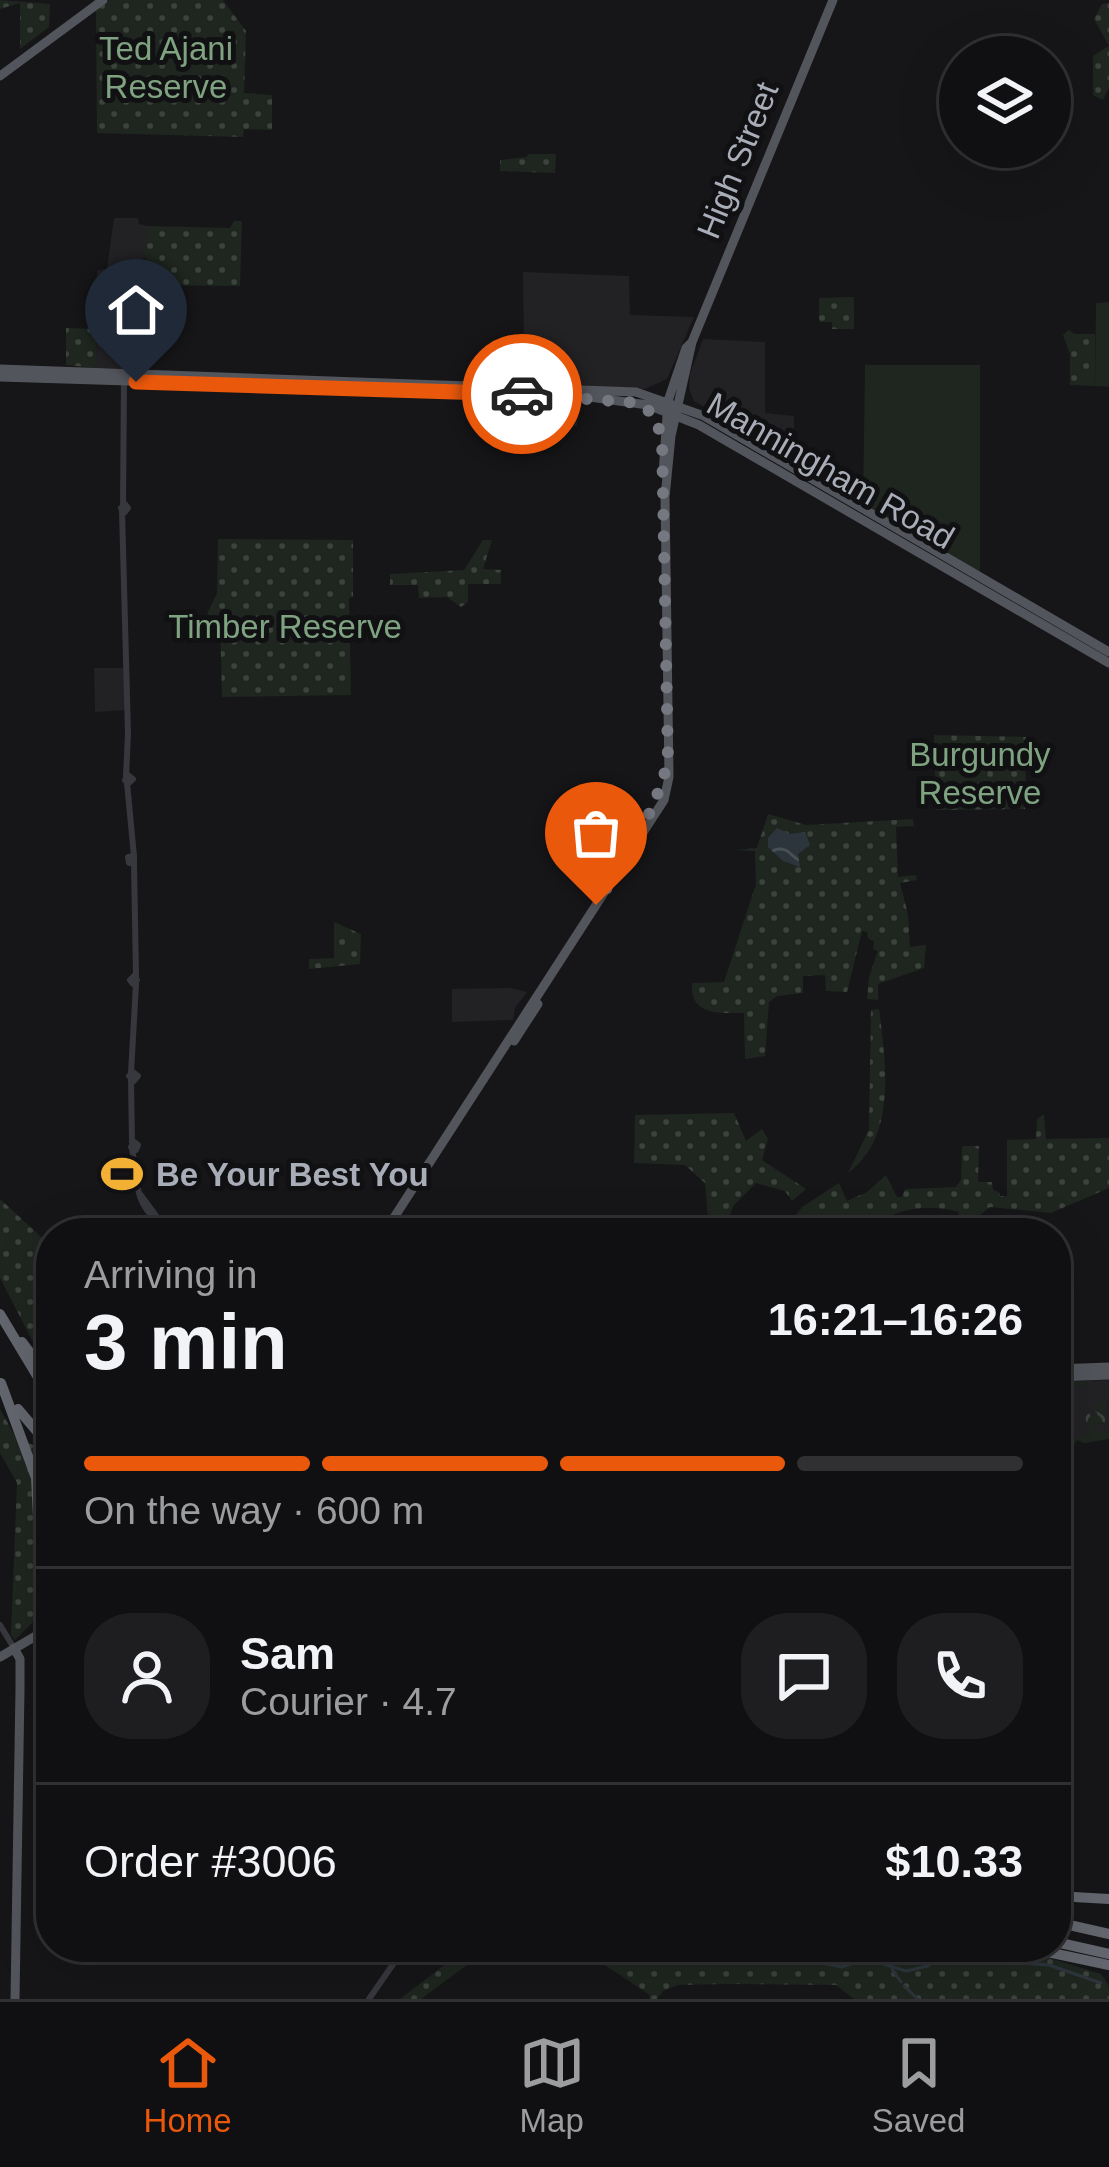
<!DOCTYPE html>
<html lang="en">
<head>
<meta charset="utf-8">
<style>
	:root { --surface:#101012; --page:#1e1e20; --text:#f1f3f6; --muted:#9c9d9f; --line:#303032; --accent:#ea580c }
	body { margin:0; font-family:Arial,sans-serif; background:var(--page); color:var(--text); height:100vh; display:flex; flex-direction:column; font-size:45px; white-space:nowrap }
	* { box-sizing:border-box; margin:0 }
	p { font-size:39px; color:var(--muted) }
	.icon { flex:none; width:66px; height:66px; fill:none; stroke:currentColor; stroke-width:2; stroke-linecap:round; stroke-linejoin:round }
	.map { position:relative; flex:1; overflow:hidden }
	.side { position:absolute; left:36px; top:1218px; width:1035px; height:744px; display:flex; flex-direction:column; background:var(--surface); border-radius:48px; box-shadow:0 12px 48px #0002,0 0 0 3px var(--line) }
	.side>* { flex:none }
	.buttons { position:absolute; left:939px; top:36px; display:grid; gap:24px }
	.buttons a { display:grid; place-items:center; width:132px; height:132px; border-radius:50%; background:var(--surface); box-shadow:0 12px 48px #0002,0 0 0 3px var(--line); font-size:60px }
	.pin { position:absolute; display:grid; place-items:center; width:102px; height:102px; color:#fff; margin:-123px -51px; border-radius:50% 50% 50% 0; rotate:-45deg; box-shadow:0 0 12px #0007 }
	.pin .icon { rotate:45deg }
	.courier { position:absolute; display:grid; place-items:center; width:120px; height:120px; margin:-60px; border:9px solid #ea580c; border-radius:50%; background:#fff; color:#222; box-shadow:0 3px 15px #0007 }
	.summary em { font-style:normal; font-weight:800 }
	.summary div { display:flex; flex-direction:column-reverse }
	.summary { display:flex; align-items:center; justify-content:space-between; height:204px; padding:0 48px }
	h1 { font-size:78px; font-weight:800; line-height:90px }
	.bar { display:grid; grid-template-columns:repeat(4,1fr); gap:18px 12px; align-content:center; height:144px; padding:0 48px }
	.bar i { height:15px; border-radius:9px; background:var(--line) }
	.bar .selected { background:var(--accent) }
	.bar p { grid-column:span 4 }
	.line { display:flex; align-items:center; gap:30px; padding:0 48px; border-top:3px solid var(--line) }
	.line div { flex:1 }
	.round { display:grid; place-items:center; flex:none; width:126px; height:126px; border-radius:48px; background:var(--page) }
	.menu { display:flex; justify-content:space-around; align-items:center; height:168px; border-top:3px solid var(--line); background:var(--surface); font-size:33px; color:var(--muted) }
	.menu a { display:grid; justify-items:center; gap:6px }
	.menu .selected { color:var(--accent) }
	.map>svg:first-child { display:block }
</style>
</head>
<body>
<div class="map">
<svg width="1109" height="1999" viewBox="0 0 1109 1999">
	<defs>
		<pattern id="forest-crowns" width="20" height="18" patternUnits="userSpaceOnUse" patternTransform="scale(3)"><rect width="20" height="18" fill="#1e261f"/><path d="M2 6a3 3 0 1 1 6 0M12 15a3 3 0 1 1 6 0" fill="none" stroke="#3c433d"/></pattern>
		<pattern id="park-dots" width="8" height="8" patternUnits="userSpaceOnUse" patternTransform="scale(3)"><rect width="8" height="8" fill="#1e261f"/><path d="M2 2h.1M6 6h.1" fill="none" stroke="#3c433d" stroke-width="1.8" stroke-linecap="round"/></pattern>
		<pattern id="water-waves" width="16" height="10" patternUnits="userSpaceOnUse" patternTransform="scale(3)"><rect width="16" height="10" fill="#2c353c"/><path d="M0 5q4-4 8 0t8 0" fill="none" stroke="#485056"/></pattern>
	</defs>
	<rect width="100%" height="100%" fill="#161618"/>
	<path fill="#222225" d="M114,218h24l1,6 8,2v31l-5,2v110l-46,-1 1,-98 10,-1z
		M523,272l106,4 1,39 64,2 -27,62 -22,10 -167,-9 3,-32h43z
		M703,339l62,3v71l29,3v44l-100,-59 -5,-12 1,-15z
		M514,399l64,3 -1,24 -64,-1z
		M94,668h30l1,42 -30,2z
		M511,988l16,4 -12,16 -2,12 -61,2v-33z
		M1109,1380v55l-53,7v-60z"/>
	<path fill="#1e261f" d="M1109,302v85l-14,-1 1,-83z
		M865,365h115v207l-117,-63z"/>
	<path fill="url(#forest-crowns)" d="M1087,1381l-2,5 -17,-1 -4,6 -2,31 8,6 -1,10 8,1 12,-6 -4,-17 4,-3 3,5 6,-4 -6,-5 11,-10 4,8 -8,6 6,3v7l-13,-1 3,11 14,-4v10l-25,4 -7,-3 -5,8h-15l-1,-62z"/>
	<path fill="url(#park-dots)" d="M0,0l50,4 -1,23 -29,22v-46l-20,6z
		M110,0h113l23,31 -2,62 28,2v35l-28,-1 -1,8 -146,-4 -1,-123z
		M1109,3v85l-6,12 -10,-5v-39l16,-10 -15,-27 8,-15z
		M528,154h28l-1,19 -55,-2v-11l27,-3z
		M234,221h8l-2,65 -96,-1 3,-59 83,2z
		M854,297v32h-22v-7h-13v-24z
		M66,328l30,1v39l-30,-3z
		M1069,330l5,4h21v52l-25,-1v-31l-7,-19z
		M218,539l135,1v57l-4,1 2,97 -129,2 -2,-79 -13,-4 10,-21z
		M483,540h9l-9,29 18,1v14h-33v18l-7,5 -14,-10 -28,1 -1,-13h-28v-11l74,-4z
		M934,735l92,2 -1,72 -89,1z
		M768,814l38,11 107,-6 1,7 -18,1 2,50 18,-2 1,5 -17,3 8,31 2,33 16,-2 -2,23 -46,16v16l-11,-1 2,-22 9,-26 -5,-2 1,-8 -6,-3 -1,-6 -5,-1 -15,61 -21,-1 -1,-16 -22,1v17l-26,3 -8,6 -4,54 -20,3 -1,-46c-25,0 -54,3 -52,-30l32,-1 32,-98 -1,-33 -19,-1 21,-2z
		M334,922l27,12 -1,30 -51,5v-10l25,-1z
		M879,1009c7,55 18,128 -31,164l21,-43 2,-120z
		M734,1113l12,28 16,-12 6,10 -6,21 44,29 -14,12 -7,-10 -29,-8 -22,22 -12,28h-32l-1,-14 19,-2 -3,-34 -20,-18 -51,-2 1,-48z
		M1044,1114l2,25 63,-1v50l-58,25 -61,-6 -10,8 6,18 -31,-3 4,-18c-53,-14 -72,10 -119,21 -17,4 -39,0 -57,0l19,-26 37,-24 8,18 20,-9 19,-17 11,22h5l3,-8 51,-2 5,-7 1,-34h17l-1,36h14l1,8 6,2 1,4h7v-56l29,-1 1,-20z
		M0,1199l51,47v73l-19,21 -32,-62z
		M0,1409l16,29 35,14v152l-36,36 -4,-5 6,-152 -17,-30z
		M468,1947h23l-70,52h-21z
		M578,1947h436l87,27 8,12v13h-255l-18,-14 -110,-1 -48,1 -15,6 -6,8h-8l1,-4z"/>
	<path fill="url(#water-waves)" d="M777,828l13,6 15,-2 5,13 -12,9 2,13 -17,-6 -15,-14v-9z"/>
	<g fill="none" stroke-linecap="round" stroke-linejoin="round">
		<path stroke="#2c353c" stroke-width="3" d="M766,1947l25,10 51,10 25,-8 39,12 22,-5 17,-15 33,-3 19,2 24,13 28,2 52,18
			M892,1969l9,13
			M904,1986l14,13"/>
		<path stroke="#37383d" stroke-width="6" d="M125,504l3,4 -3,4 -4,-4z
			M123,505l1,-127
			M122,511l6,223
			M128,775l5,4 -4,4 -4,-3z
			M126,776l2,-42
			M127,783l7,73
			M134,856v6l-5,1 -1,-6z
			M134,863l2,114
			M134,976l3,4 -4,4 -3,-4z
			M133,1072l5,4 -4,5 -5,-5z
			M131,1073l5,-89
			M131,1080l1,62
			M134,1142l4,3 -2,5 -5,-3z
			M132,1149c8,43 0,55 39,84
			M140,1194l17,23
			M0,1625l14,23
			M369,1999l36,-52"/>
		<path stroke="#53555c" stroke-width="9" d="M0,76l103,-76
			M0,369l636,23 68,24 405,236
			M0,377l575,18 73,10 51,20 410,238
			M663,474l5,-73 18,-53 6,-6
			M514,1041l24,-37
			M384,1233l280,-433 5,-23 -4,-280 6,-61 21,-94 141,-342
			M1056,1369l53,-2
			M1056,1377l53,-2
			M14,1648l6,11v30l-5,310
			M0,1657l51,-30"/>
		<path stroke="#63666e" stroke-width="10" d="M0,1314l51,85
			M22,1342l29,39
			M1,1383l35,95 5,98 10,27
			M18,1409l33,39
			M1056,1896l53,3
			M1056,1922l53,12
			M1056,1942l53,12
			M1024,1947l85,18"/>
	</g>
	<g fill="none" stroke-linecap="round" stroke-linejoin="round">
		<path stroke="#757880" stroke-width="12" stroke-dasharray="0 21.6" d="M522,394l117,9 15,12 8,23 6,323c-14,55 -42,96 -72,144"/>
		<path stroke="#ea580c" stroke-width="15" d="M136,382l386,12"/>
	</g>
	<defs>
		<g id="stadium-bare" transform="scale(3.24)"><path d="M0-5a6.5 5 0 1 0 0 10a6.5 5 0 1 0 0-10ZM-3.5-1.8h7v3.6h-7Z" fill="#f2b134" stroke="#111113" stroke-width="2.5" paint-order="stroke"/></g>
	</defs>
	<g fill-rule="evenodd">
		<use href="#stadium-bare" x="122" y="1174"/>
	</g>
	<g text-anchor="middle" stroke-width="10" stroke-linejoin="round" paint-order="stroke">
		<g font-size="33" fill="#7fa381" stroke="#111113">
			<text x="166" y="60">Ted Ajani<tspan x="166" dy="38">Reserve</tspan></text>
			<text x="285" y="638">Timber Reserve</text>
			<text x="980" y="766">Burgundy<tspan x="980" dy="38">Reserve</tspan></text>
		</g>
		<g font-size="33" fill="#a8adb8" stroke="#111113">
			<text transform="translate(737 160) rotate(-68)" y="12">High Street</text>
			<text transform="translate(831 470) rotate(30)" y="12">Manningham Road</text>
		</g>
		<g font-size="33" font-weight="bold" fill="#a8adb8" stroke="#111113" text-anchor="start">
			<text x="156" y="1186">Be Your Best You</text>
		</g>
	</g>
</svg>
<div class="buttons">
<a><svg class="icon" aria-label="layers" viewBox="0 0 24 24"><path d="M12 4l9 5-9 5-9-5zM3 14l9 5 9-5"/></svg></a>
</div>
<div class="pin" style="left:596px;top:905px;background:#ea580c"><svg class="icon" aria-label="bag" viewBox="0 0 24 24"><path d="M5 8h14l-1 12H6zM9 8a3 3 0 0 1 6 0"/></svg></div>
<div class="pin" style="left:136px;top:382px;background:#1f2937"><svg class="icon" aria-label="home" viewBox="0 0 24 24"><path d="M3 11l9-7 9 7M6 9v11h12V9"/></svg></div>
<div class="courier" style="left:522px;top:394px"><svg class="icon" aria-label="car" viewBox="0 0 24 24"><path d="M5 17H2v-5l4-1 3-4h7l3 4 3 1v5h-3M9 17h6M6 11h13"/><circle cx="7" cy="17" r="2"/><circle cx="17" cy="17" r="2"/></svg></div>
<section class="side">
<div class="summary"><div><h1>3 min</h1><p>Arriving in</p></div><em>16:21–16:26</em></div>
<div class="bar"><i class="selected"></i><i class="selected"></i><i class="selected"></i><i></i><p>On the way · 600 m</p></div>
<div class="line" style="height:216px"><a class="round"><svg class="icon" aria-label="person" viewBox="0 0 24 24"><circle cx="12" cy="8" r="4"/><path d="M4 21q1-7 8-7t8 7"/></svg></a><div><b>Sam</b><p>Courier · 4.7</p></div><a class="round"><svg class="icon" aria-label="chat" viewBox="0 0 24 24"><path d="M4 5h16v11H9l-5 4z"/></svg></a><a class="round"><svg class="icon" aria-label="phone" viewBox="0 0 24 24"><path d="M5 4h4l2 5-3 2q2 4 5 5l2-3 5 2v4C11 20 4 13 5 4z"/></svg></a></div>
<div class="line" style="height:156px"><div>Order #3006</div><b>$10.33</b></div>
</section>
</div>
<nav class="menu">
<a class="selected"><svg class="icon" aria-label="home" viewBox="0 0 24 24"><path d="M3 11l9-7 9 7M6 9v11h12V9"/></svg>Home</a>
<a><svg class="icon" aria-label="map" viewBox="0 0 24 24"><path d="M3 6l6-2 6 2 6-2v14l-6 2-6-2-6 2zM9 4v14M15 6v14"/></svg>Map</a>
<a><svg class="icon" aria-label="saved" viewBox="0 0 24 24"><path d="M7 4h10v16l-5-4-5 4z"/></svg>Saved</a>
</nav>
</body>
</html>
